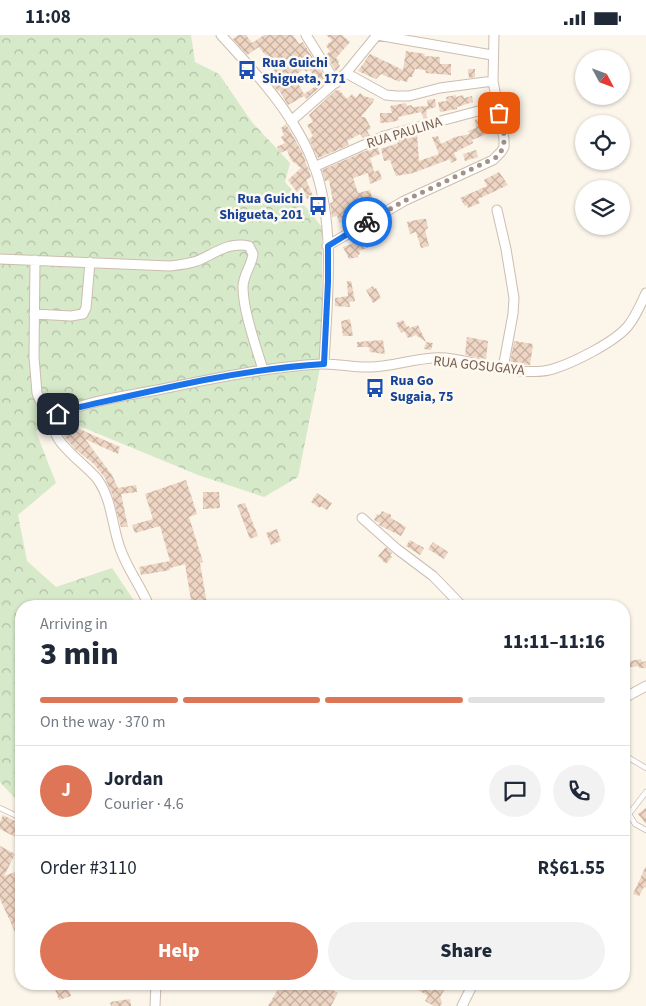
<!DOCTYPE html>
<html lang="en">
<head>
<meta charset="utf-8">
<style>
	:root { --surface:#fff; --page:#f2f2f3; --text:#1f2937; --muted:#747a83; --line:#e0e1e3; --accent:#de7557 }
	body { margin:0; font-family:"Source Sans 3",sans-serif; background:var(--page); color:var(--text); height:100vh; display:flex; flex-direction:column; font-size:19px; white-space:nowrap }
	* { box-sizing:border-box; margin:0 }
	p { font-size:16px; color:var(--muted) }
	.icon { flex:none; width:28px; height:28px; fill:none; stroke:currentColor; stroke-width:2; stroke-linecap:round; stroke-linejoin:round }
	.map { position:relative; flex:1; overflow:hidden }
	.panel { position:absolute; left:15px; top:565px; width:615px; height:390px; display:flex; flex-direction:column; background:var(--surface); border-radius:20px; box-shadow:0 1px 4px #0004 }
	.panel>* { flex:none }
	.needle { width:32px; rotate:131deg }
	.tools { position:absolute; left:575px; top:15px; display:grid; gap:10px }
	.tools a { display:grid; place-items:center; width:55px; height:55px; border-radius:50%; background:var(--surface); box-shadow:0 1px 4px #0004; font-size:25px }
	.pin { position:absolute; display:grid; place-items:center; width:42px; height:42px; color:#fff; margin:-21px; border-radius:10px; box-shadow:0 2px 8px #0006 }
	.courier { position:absolute; display:grid; place-items:center; width:50px; height:50px; margin:-25px; border:4px solid #1a73e8; border-radius:50%; background:#fff; color:#222; box-shadow:0 1px 6px #0007 }
	.overview em { font-style:normal; font-weight:800 }
	.overview div { display:flex; flex-direction:column-reverse }
	.overview { display:flex; align-items:center; justify-content:space-between; height:85px; padding:0 25px }
	h1 { font-size:32px; font-weight:800; line-height:38px }
	.bar { display:grid; grid-template-columns:repeat(4,1fr); gap:8px 5px; align-content:center; height:60px; padding:0 25px }
	.bar i { height:6px; border-radius:4px; background:var(--line) }
	.bar .current { background:var(--accent) }
	.bar p { grid-column:span 4 }
	.line { display:flex; align-items:center; gap:12px; padding:0 25px; border-top:1px solid var(--line) }
	.line div { flex:1 }
	.round { display:grid; place-items:center; flex:none; width:52px; height:52px; border-radius:26px; background:var(--page) }
	.cta { display:flex; gap:10px; margin-top:auto; padding:10px 25px }
	.cta a { flex:1; height:58px; border-radius:30px; background:var(--accent); color:#fff; font-size:20px; font-weight:800; line-height:58px; text-align:center }
	.cta a+a { background:var(--page); color:var(--text) }
	.status { display:flex; justify-content:space-between; align-items:center; height:35px; padding:0 25px; background:var(--surface); direction:ltr }
	.status svg { height:14px; fill:currentColor }
	.map>svg:first-child { display:block }
</style>
</head>
<body>
<div class="status"><b>11:08</b><svg viewBox="0 0 49 12"><path d="M0 12V9h3v3zM5 12V6h3v6zM10 12V3h3v9zM15 12V0h3v12zM26 1h20v11H26zM47 4h2v5h-2z"/></svg></div>
<div class="map">
<svg width="646" height="971" viewBox="0 0 646 971">
	<defs>
		<pattern id="forest-crowns" width="20" height="18" patternUnits="userSpaceOnUse" patternTransform="scale(1.25)"><rect width="20" height="18" fill="#d6e9c9"/><path d="M2 6a3 3 0 1 1 6 0M12 15a3 3 0 1 1 6 0" fill="none" stroke="#b2c0a5"/></pattern>
		<pattern id="building-cross-hatch" width="8" height="8" patternUnits="userSpaceOnUse" patternTransform="scale(1.25)"><rect width="8" height="8" fill="#efd5c3"/><path d="M0 0l8 8M0 8l8-8" fill="none" stroke="#c6b0a1"/></pattern>
	</defs>
	<rect width="100%" height="100%" fill="#fbf5ea"/>
	<path fill="url(#forest-crowns)" d="M0,0h191l4,27 24,12 32,47 39,42 -5,19 37,45v131l-24,119 -34,20 -66,-22 -150,-62 -12,19 20,51 -38,32 9,46 29,26 56,-19 23,34v4h-114v199l-21,-23z"/>
	<path fill="url(#building-cross-hatch)" fill-rule="evenodd" d="M238,0h8l6,8 12,-8h29l6,9 4,-2 24,39 -21,18 -2,-3 -16,9 -9,-15 -1,1 -8,-9 -3,-8 8,-4 -8,-13 -8,-10 -12,8 -14,-16zM304,34l2,3 4,-2 9,14 -15,10 -10,-18z
		M326,0h16l8,7 -14,16 3,3 -1,2 2,3 -4,5 -10,-16 4,-4 -4,-5 6,-6z
		M406,16l19,3 -1,2 16,1v7h11v11l-26,-2 1,-3 -11,-1 -3,8h-3l-2,5 -7,-2v2l-19,-8 -5,5 -18,-8 12,-17 33,16z
		M468,34h7v8l-6,1z
		M336,55h3l8,9 5,-5 4,4 4,-5 4,3 10,3 -1,3 -12,15h4l6,11 -4,3 3,5 -7,2 -3,-4 -13,7 2,4 -31,13 -9,-19 4,-3 -6,-11 6,-3 -4,-7z
		M456,60v2l7,-2 1,3 8,-2 1,6 -16,5v2l-17,3 -2,-10 9,-1 -1,-4z
		M435,64l1,8 -10,3 1,8 -3,1 -3,-7 -23,5 1,3 -7,2 -12,1v-10h12l-2,-7 16,-3 1,3 5,-1v2l16,-1 -1,-6z
		M491,79l3,6 -8,4 3,9 -17,7 1,3 -19,10 3,7 -6,3 -1,-4 -37,14 -17,3 -6,-16 -6,1 -3,-12 17,-6 -1,-4 20,-5 2,27 20,-7 -7,-17 6,-1 3,8 14,-7 15,-3 -2,-3 8,-3 -1,-8z
		M286,89l16,28 7,19 2,6 -5,3 7,16 -6,3 -5,-12 -5,5 -9,-12 13,-12 -10,-8 -4,-10 -7,3 -3,-6 8,-4 -4,-6 3,-2 -3,-7z
		M377,111l3,8 -10,4 4,14 5,-2 3,9 -12,5 -2,-11 -15,5 5,15 12,-3 2,8 -3,1 1,2h-2l1,7 -23,6 3,12 -6,2 -1,-6 -3,1 -2,-7 -5,1 -2,-14 3,-1 -4,-22 -4,1 -3,-11z
		M476,115l2,7 -13,4 -2,-7z
		M499,137l9,13 -30,14 2,4 -12,5 -1,-3 -2,1 -5,-8 27,-12 -3,-6z
		M421,184h5l2,9 -3,2 4,16 -8,2 -5,-16 -6,2 -3,-12z
		M377,203l3,5 -21,8 1,3 -2,1v2l-9,2 -6,-12 11,-4 1,2z
		M347,246h4l4,20 -6,1 1,5 -15,-1v-8l13,-2z
		M373,251l1,3 2,-1 5,10 -8,5 -7,-13z
		M350,284l3,17h-10l-2,-15z
		M403,285l4,7 2,-1 1,2 8,-3 8,17 7,1 -2,7 -7,-1 2,-7 -10,-7 -8,3 -4,-7 -3,2 -5,-10z
		M467,302l21,4 -2,18 -21,-4z
		M383,305l2,14 -15,-2 -1,-5h-12v-5z
		M514,306l19,3 -3,21 -20,-2z
		M61,386l59,26 -2,7 -33,-15 27,36 6,13 18,-3 1,7 -16,2 7,33h-7l-9,-33 -7,-16 -11,-14 -19,-15 -10,-12 -4,-7z
		M186,445l11,34 -8,3 14,45 -3,1 7,41 -12,2h-3l-7,-42 -15,4v2l-29,5 -2,-8 31,-6 -10,-35 -25,7 -3,-8 21,-6 -8,-25z
		M203,457h16l1,16 -17,1z
		M317,458l15,10 -5,7 -6,-4 -1,2 -9,-6z
		M245,468l13,33 -8,3 -13,-34z
		M382,476l9,4v3l15,9 -5,9 -22,-11 1,-2 -6,-3 3,-6 3,1z
		M277,494l4,12 -10,4 -5,-12z
		M410,505l14,8 -4,7 -14,-9z
		M433,507l15,10 -4,7 -16,-10z
		M386,512l6,6 -2,2 2,2 -6,7 -8,-8z
		M630,624v2l11,-2 1,3 4,-1v7h-7v-2l-15,2v-8z
		M646,773v16l-8,-10z
		M3,780l18,9v16l-21,-11v-7z
		M0,811l15,8 -11,22 17,-6v75l-21,-46z
		M646,831v22l-2,-1 -5,9 -6,-2z
		M53,949h14l4,12 -12,4z
		M281,949h40l17,9 -7,13h-63z
		M408,949h12l12,7 2,-3 3,2 4,-6h7l-8,13 2,5 -2,4h-6l-9,-5 3,-5z
		M130,964l1,7h-20l-1,-4z"/>
	<g fill="none" stroke-linecap="round" stroke-linejoin="round">
		<g stroke="#cdbdb0" stroke-width="6">
			<path id="lane" d="M624,720l22,13
				M646,757l-17,22 6,10 11,6
				M0,773l21,10"/>
		</g>
		<g stroke="#cdbdb0" stroke-width="11">
			<path id="street" d="M221,0c36,39 76,82 94,133 21,60 12,133 9,196
				M306,0l30,48
				M346,38l40,22 10,1h13l31,-8 53,-7
				M291,86l55,-48 31,-38 115,20
				M314,132l70,-31 113,-30
				M497,175l9,39 8,49 -1,16 -10,54
				M327,211l77,-45 89,-41 8,-8 3,-5v-8l-11,-58 1,-46
				M0,224l170,7c9,-1 18,-2 27,-5 17,-7 32,-20 52,-15l4,8c-1,11 -10,21 -10,33 0,24 13,59 20,83
				M35,225l-1,97 3,36 5,12 15,11
				M34,279l37,2 12,-2 3,-6 4,-46
				M362,483l35,31 36,27 29,30
				M149,571c-8,-20 -22,-37 -29,-58 -8,-22 -8,-48 -22,-68 -11,-16 -59,-44 -40,-66 31,-13 66,-18 99,-24 54,-11 109,-23 164,-26 16,-1 33,4 49,3 25,0 49,-11 75,-9 30,3 80,20 108,11 20,-6 62,-27 75,-43 8,-10 13,-22 18,-33
				M624,663l22,-12
				M155,971l1,-22
				M462,971l11,-22"/>
		</g>
		<use href="#lane" stroke="#fff" stroke-width="4.5"/>
		<use href="#street" stroke="#fff" stroke-width="9"/>
	</g>
	<g fill="none" stroke-linecap="round" stroke-linejoin="round">
		<path stroke="#a49285" stroke-width="5" stroke-dasharray="0 9" d="M367,187l37,-21 93,-44c12,-13 6,-29 2,-44"/>
		<path stroke="#1a73e8" stroke-width="6" d="M58,379l22,-7c80,-18 162,-38 244,-43l4,-82v-36l39,-24"/>
	</g>
	<defs>
		<g id="bus-bare" transform="scale(1.5)"><path d="M-5-6H5V4H4V6H2V4H-2V6H-4V4H-5ZM-3.5-4V0h7V-4ZM-3.5 1.2v1.5H-2V1.2ZM2 1.2v1.5H3.5V1.2Z" fill="#1a4fb4" stroke="#fef9f0" stroke-width="2.5" paint-order="stroke"/></g>
	</defs>
	<g fill-rule="evenodd">
		<use href="#bus-bare" x="247" y="35"/>
		<use href="#bus-bare" x="318" y="171"/>
		<use href="#bus-bare" x="375" y="353"/>
	</g>
	<g text-anchor="middle" stroke-width="5" stroke-linejoin="round" paint-order="stroke">
		<g font-size="14" font-weight="bold" fill="#164399" stroke="#fef9f0" text-anchor="start">
			<text x="262" y="32">Rua Guichi<tspan x="262" dy="16">Shigueta, 171</tspan></text>
			<text x="303" y="168" text-anchor="end">Rua Guichi<tspan x="303" dy="16">Shigueta, 201</tspan></text>
			<text x="390" y="350">Rua Go<tspan x="390" dy="16">Sugaia, 75</tspan></text>
		</g>
		<g font-size="14" fill="#755c4e" stroke="#fef9f0">
			<text transform="translate(404 97) rotate(-17)" y="5">RUA PAULINA</text>
			<text transform="translate(479 330) rotate(6)" y="5">RUA GOSUGAYA</text>
		</g>
	</g>
</svg>
<div class="tools">
<a><svg class="needle" viewBox="-14 -14 28 28"><path d="M0-13l5 13h-10z" fill="#e53935"/><path d="M0 13l5-13h-10z" fill="#747a83"/></svg></a>
<a><svg class="icon" aria-label="locate" viewBox="0 0 24 24"><circle cx="12" cy="12" r="6"/><path d="M12 2v4M12 18v4M2 12h4M18 12h4"/></svg></a>
<a><svg class="icon" aria-label="layers" viewBox="0 0 24 24"><path d="M12 4l9 5-9 5-9-5zM3 14l9 5 9-5"/></svg></a>
</div>
<div class="pin" style="left:499px;top:78px;background:#ea580c"><svg class="icon" aria-label="bag" viewBox="0 0 24 24"><path d="M5 8h14l-1 12H6zM9 8a3 3 0 0 1 6 0"/></svg></div>
<div class="pin" style="left:58px;top:379px;background:#1f2937"><svg class="icon" aria-label="home" viewBox="0 0 24 24"><path d="M3 11l9-7 9 7M6 9v11h12V9"/></svg></div>
<div class="courier" style="left:367px;top:187px"><svg class="icon" aria-label="bike" viewBox="0 0 24 24"><circle cx="6" cy="16" r="4"/><circle cx="18" cy="16" r="4"/><path d="M6 16l4-8h5l3 8M10 8l3 8H6M13 5h3"/></svg></div>
<section class="panel">
<div class="overview"><div><h1>3 min</h1><p>Arriving in</p></div><em>11:11–11:16</em></div>
<div class="bar"><i class="current"></i><i class="current"></i><i class="current"></i><i></i><p>On the way · 370 m</p></div>
<div class="line" style="height:90px"><b class="round" style="background:var(--accent);color:#fff">J</b><div><b>Jordan</b><p>Courier · 4.6</p></div><a class="round"><svg class="icon" aria-label="chat" viewBox="0 0 24 24"><path d="M4 5h16v11H9l-5 4z"/></svg></a><a class="round"><svg class="icon" aria-label="phone" viewBox="0 0 24 24"><path d="M5 4h4l2 5-3 2q2 4 5 5l2-3 5 2v4C11 20 4 13 5 4z"/></svg></a></div>
<div class="line" style="height:65px"><div>Order #3110</div><b>R$61.55</b></div>
<div class="cta"><a>Help</a><a>Share</a></div>
</section>
</div>
</body>
</html>
